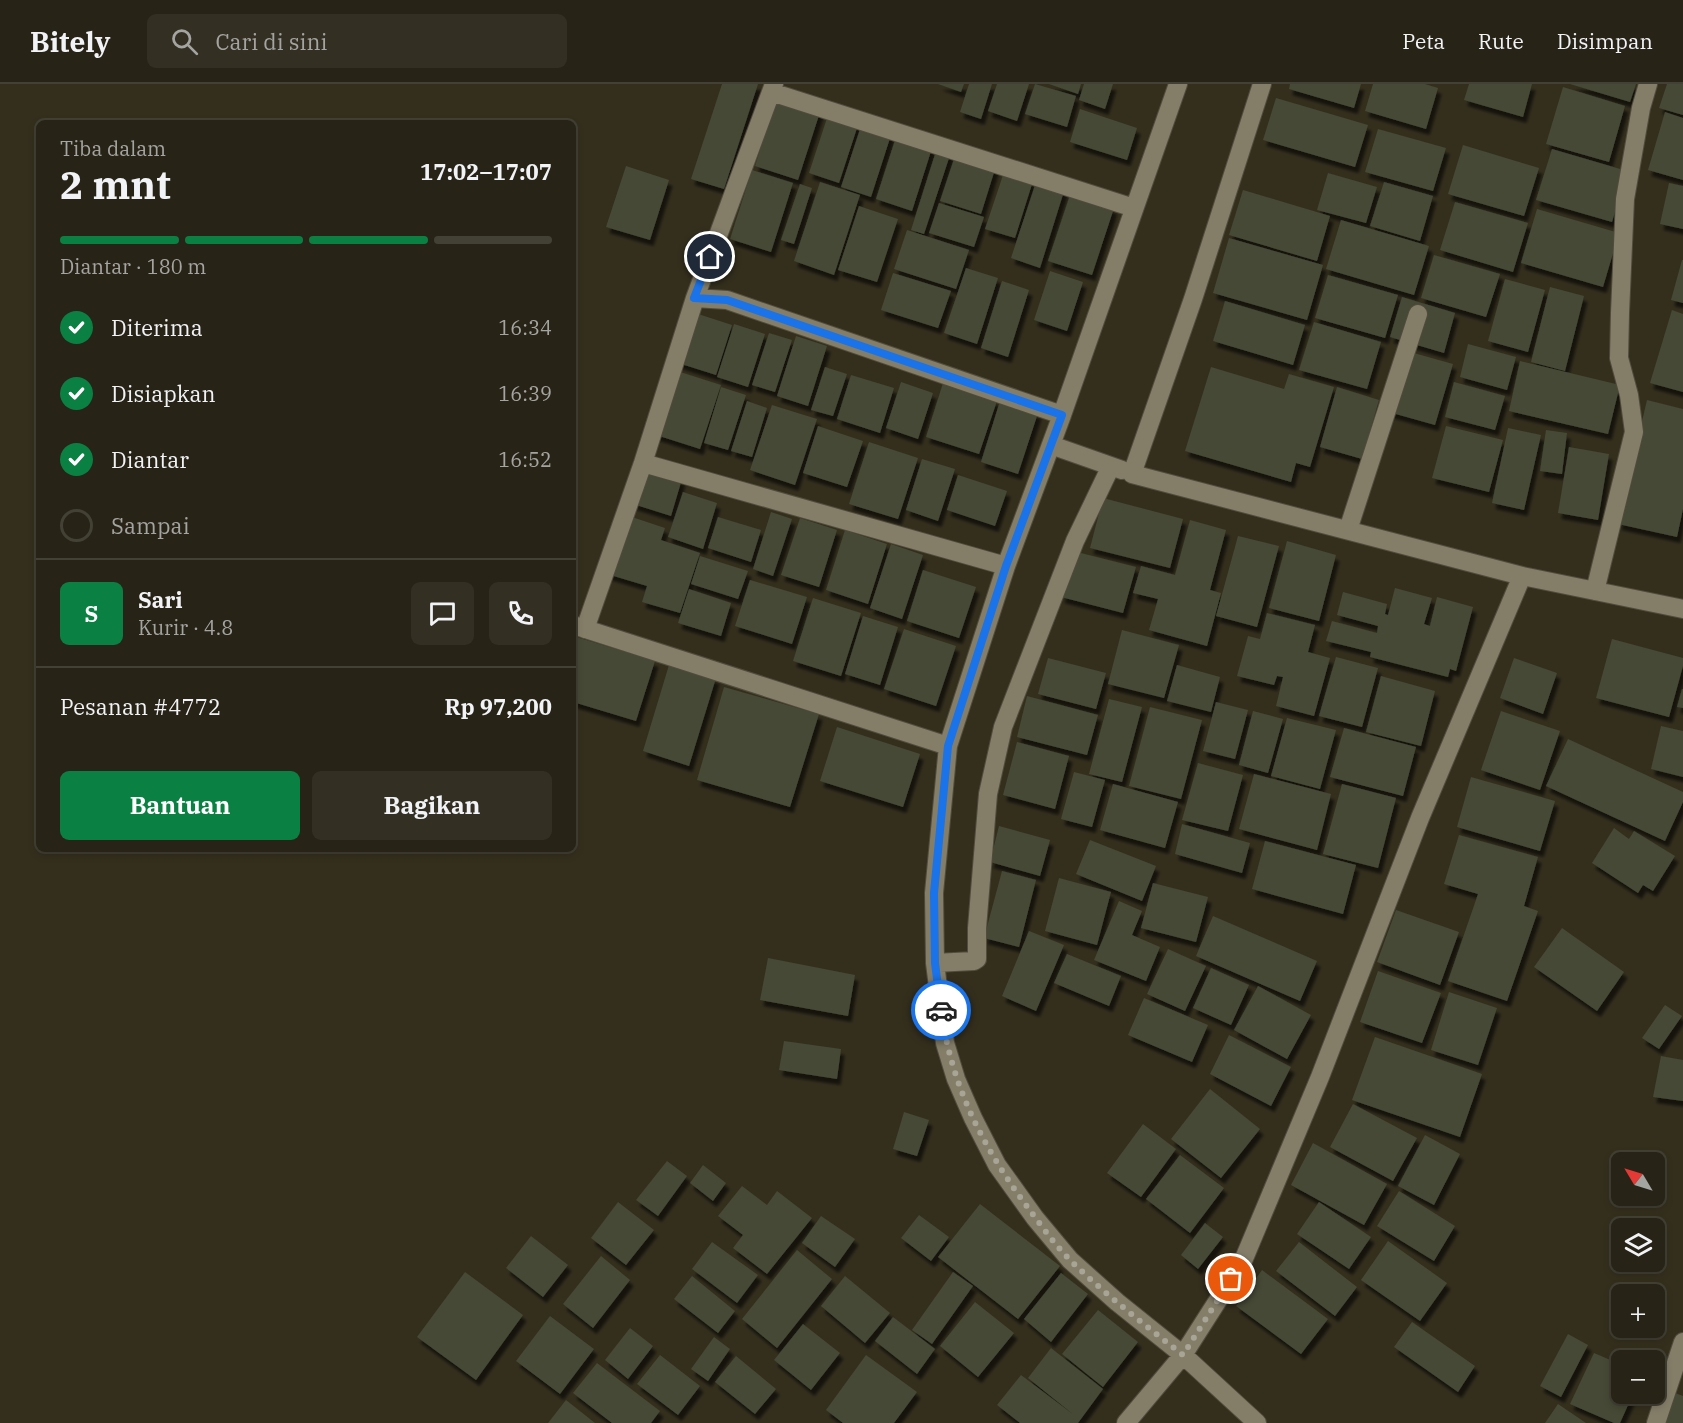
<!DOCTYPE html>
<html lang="id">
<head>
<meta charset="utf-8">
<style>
	:root { --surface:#272316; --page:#332f23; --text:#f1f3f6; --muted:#a4a4a1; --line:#434035; --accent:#0b8043 }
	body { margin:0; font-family:"IBM Plex Serif",serif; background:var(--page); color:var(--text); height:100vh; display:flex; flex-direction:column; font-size:22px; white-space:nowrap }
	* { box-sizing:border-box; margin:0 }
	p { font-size:20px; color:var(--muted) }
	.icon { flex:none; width:33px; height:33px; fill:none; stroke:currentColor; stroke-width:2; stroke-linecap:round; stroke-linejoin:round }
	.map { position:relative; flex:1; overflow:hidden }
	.sheet { position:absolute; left:36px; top:36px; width:540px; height:732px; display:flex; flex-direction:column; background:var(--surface); border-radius:9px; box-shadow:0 3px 9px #0003,0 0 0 2px var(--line) }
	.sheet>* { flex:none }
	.needle { width:39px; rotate:308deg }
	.controls { position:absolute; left:1611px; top:1068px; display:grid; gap:12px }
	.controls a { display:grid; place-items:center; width:54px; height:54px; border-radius:9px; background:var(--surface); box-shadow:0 3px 9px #0003,0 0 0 2px var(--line); font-size:30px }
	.pin { position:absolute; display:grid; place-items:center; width:51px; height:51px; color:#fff; margin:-26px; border:3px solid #fff; border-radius:50%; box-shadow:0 2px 6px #0007 }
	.courier { position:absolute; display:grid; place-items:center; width:60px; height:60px; margin:-30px; border:4px solid #1a73e8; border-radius:50%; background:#fff; color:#222; box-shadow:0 2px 8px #0007 }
	.summary em { font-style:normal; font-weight:800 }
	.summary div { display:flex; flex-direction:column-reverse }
	.summary { display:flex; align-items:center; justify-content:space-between; height:102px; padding:0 24px }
	h1 { font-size:39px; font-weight:800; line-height:45px }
	.bar { display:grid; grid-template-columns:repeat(4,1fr); gap:9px 6px; align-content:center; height:72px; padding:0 24px }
	.bar i { height:8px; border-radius:4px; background:var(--line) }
	.bar .current { background:var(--accent) }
	.bar p { grid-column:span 4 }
	.line { display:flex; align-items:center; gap:15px; padding:0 24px; border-top:2px solid var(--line) }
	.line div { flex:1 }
	.round { display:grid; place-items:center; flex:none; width:63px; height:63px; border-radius:9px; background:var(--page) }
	ol { padding:0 24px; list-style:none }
	li { display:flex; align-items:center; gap:18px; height:66px }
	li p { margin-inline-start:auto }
	li .icon { padding:6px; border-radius:50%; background:var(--accent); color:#fff; stroke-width:4 }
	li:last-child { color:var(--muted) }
	li i { width:33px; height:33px; border:3px solid var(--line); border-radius:50% }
	.button { display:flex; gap:12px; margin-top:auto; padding:12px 24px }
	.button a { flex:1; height:69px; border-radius:9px; background:var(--accent); color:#fff; font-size:24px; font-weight:800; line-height:69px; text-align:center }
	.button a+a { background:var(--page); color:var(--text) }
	header { display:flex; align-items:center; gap:36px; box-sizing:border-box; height:84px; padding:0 30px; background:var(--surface); border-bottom:2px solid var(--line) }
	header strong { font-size:28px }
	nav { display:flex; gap:33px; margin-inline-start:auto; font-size:21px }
	.search { width:420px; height:54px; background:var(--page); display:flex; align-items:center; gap:15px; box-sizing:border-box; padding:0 21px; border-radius:9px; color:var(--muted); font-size:22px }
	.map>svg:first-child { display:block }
</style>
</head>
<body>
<header>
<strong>Bitely</strong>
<div class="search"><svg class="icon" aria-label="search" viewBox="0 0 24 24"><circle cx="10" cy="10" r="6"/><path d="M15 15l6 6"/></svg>Cari di sini</div>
<nav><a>Peta</a><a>Rute</a><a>Disimpan</a></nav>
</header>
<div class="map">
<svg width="1683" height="1339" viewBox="0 0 1683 1339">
	<defs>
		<filter id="shadow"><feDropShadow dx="3.5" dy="6" stdDeviation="1.5" flood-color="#0009"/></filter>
	</defs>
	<rect width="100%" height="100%" fill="#342f1d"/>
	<path fill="#444936" filter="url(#shadow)" d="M722,0h36l-34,105 -33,-10z
		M938,0h26l-3,8z
		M969,0h23l-11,35 -21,-7z
		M997,0h32l-12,37 -29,-10z
		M1035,0l41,12 -9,31 -42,-13z
		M1049,0h32l-3,10z
		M1084,0h29l-8,25 -26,-9z
		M1290,0h71l-7,24 -65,-19z
		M1373,0h52l13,4 -12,41 -61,-18z
		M1469,0h63l-9,33 -59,-17z
		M1570,0h66l-6,18z
		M1667,0h16v31l-24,-7z
		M1563,3l62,19 -16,56 -63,-18z
		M777,11l44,14 -23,71 -43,-14z
		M1276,14l92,27 -13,42 -92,-27z
		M1080,25l57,19 -10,32 -57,-18z
		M829,28l30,10 -20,61 -30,-10z
		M1665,28l18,6v62l-35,-10z
		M862,39l30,9 -21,65 -30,-10z
		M1378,45l68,19 -13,43 -68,-19z
		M897,50l36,11 -21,66 -36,-12z
		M1463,61l76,23 -15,48 -76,-22z
		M937,64l14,4 -27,82 -13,-4z
		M1552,65l75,22 -15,51 -76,-22z
		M956,69l40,13 -15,48 -41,-13z
		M626,82l43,14 -19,60 -44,-13z
		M752,86l41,13 -22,69 -41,-13z
		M1004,88l29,9 -18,57 -30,-9z
		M1328,89l49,14 -11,36 -49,-13z
		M1037,95l28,9 -25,80 -29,-10z
		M820,98l40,13 -26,80 -40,-14z
		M1384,98l49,14 -13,45 -50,-15z
		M1669,99l14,3v43l-23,-5z
		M800,100l12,4 -18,56 -13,-4z
		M1243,106l87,26 -13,45 -88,-26z
		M1070,111l44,13 -22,67 -44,-14z
		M1455,118l73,21 -15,49 -73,-22z
		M939,119l45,14 -10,30 -45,-14z
		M859,122l39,13 -21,63 -39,-12z
		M1537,125l82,24 -16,54 -82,-24z
		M1341,136l88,26 -15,49 -88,-26z
		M907,146l62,20 -13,39 -62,-20z
		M1229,154l94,27 -16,55 -94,-27z
		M1434,171l66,19 -14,43 -65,-19z
		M1682,176h1v43l-12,-3z
		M966,184l32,10 -21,66 -33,-11z
		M1050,187l33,11 -16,49 -33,-11z
		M893,189l58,18 -13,37 -57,-18z
		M1328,191l70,20 -13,43 -70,-20z
		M1505,195l40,11 -17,62 -40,-11z
		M1002,197l27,9 -21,67 -27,-9z
		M1550,203l34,9 -19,75 -34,-9z
		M1402,213l53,16 -11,40 -54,-16z
		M1225,217l80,24 -12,40 -80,-24z
		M1672,226l11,4v78l-33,-9z
		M692,228l40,13 -16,50 -41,-13z
		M1314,238l67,20 -14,47 -68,-19z
		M734,240l31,10 -17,53 -31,-10z
		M769,249l23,7 -17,52 -23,-7z
		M796,252l31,10 -19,60 -31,-10z
		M1468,260l48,13 -9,33 -47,-13z
		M1403,266l50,14 -18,61 -50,-14z
		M1520,277l100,24 -12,49 -99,-23z
		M825,283l22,7 -14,42 -22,-6z
		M1211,283l73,22 5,-15 45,13 -24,80 -14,-4 -5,19 -106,-31z
		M674,286l47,15 -21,64 -47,-15z
		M851,291l43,13 -14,45 -43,-14z
		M901,298l32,11 -15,46 -32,-11z
		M1454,298l51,14 -10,34 -50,-13z
		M943,299l54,18 -18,53 -53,-17z
		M721,303l25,8 -18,55 -24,-7z
		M1337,303l42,13 -17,59 -42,-12z
		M1647,316l36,9v100l-6,28 -59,-13z
		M747,317l20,7 -15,49 -21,-6z
		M1000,317l38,12 -20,61 -37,-12z
		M772,321l45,14 -22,66 -45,-15z
		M818,342l45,15 -16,46 -44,-14z
		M1446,342l57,14 -14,52 -57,-14z
		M1508,344l33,7 -17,75 -32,-7z
		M1546,346l21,3 -5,41 -22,-3z
		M869,358l49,16 -20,61 -49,-15z
		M1569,363l40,7 -11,66 -40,-7z
		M922,375l33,10 -17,52 -32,-11z
		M645,384l37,11 -11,37 -38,-12z
		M958,391l49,16 -12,35 -48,-16z
		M683,408l34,11 -14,46 -35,-12z
		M1103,414l80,21 -13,49 -80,-20z
		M771,428l21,7 -19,57 -20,-7z
		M626,431l39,13 -4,12 39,13 -20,60 -38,-11 5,-16 -40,-12z
		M718,433l43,13 -10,32 -43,-14z
		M800,434l37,12 -18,57 -38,-12z
		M1190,436l36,10 -16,60 11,3 -14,53 -58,-16 9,-31 -25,-6 8,-27 34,9z
		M845,446l42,14 -19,60 -42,-14z
		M1238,452l41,10 -22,81 -41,-11z
		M1287,457l49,14 -17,66 -50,-13z
		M891,460l32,11 -21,64 -32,-11z
		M1073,467l63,16 -13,46 -62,-16z
		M700,472l48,15 -10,28 -47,-15z
		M923,486l53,17 -17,51 -52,-17z
		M750,496l57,17 -15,47 -57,-18z
		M1395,504l37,10 -8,26 6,2 7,-29 36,10 -17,64 -6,-2 -2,8 -78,-20 1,-5 -45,-11 6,-20 45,12 1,-7 -41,-11 6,-23 44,12 -2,10 3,1z
		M689,505l42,14 -10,33 -43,-13z
		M813,514l48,15 -20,63 -48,-15z
		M1267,529l48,12 -7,27 22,6 -16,58 -38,-10 7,-29 -6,-1 -3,9 -37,-9 11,-40 12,3z
		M863,532l35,11 -18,58 -35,-11z
		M904,545l52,17 -20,60 -52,-17z
		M1122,546l57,15 -15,53 -56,-14z
		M573,552l82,25 -19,60 -63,-19z
		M1612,555l71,19v8l-14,51 -73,-19z
		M1336,573l42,11 -16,59 -43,-11z
		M1048,574l58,15 -10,36 -58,-15z
		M1514,574l43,15 -14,41 -43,-16z
		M669,581l47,13 -27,88 -46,-15z
		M1177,581l43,12 -9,35 -44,-11z
		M1381,592l54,15 -14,55 -55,-14z
		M724,603l95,27 -29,93 -93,-27z
		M1682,605h1v19l-6,-1z
		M1027,612l71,19 -11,40 -70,-18z
		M1109,615l33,8 -20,75 -33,-8z
		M1216,618l32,8 -13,49 -32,-8z
		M1150,623l52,13 -21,79 -52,-13z
		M1253,627l30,8 -15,54 -29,-8z
		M1501,627l59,20 -20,59 -59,-20z
		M1287,634l49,12 -16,59 -49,-13z
		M1661,642l22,5v46l-32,-8z
		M837,643l83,27 -17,53 -83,-26z
		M1344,644l72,19 -13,49 -73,-19z
		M1568,655l115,53v10l-18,39 -119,-55z
		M1017,658l52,14 -14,53 -52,-14z
		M1198,679l45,12 -15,56 -46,-11z
		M1074,688l31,8 -13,47 -31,-8z
		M1254,690l77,20 -14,56 -78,-21z
		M1471,693l84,24 -15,50 -83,-24z
		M1113,700l65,18 -13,46 -65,-18z
		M1342,700l54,14 -18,70 -55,-14z
		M1182,740l68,19 -8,30 -67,-19z
		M999,742l51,14 -10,36 -50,-14z
		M1614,744l15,11 5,-8 41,25 -22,35 -10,-6 -5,8 -46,-30z
		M1459,751l79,22 -14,49 14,5 -31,90 -59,-20 30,-87 -34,-10z
		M1090,756l66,26 -14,35 -66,-27z
		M1265,757l91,24 -13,49 -91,-25z
		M1002,787l34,9 -17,67 -35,-9z
		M1059,794l52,14 -14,53 -52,-14z
		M1153,799l55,14 -12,45 -55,-14z
		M1119,817l23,10 -10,24 28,12 -14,34 -52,-21z
		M1396,826l63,22 -19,53 -63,-23z
		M1213,832l104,45 -17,40 -104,-45z
		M1562,844l62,44 -27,39 -63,-44z
		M1029,847l35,14 -28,66 -34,-15z
		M1168,865l38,17 -21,45 -38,-17z
		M1067,870l54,22 -12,30 -55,-23z
		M768,874l87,17 -7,41 -88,-16z
		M1211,884l38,17 -18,40 -38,-17z
		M1378,887l63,22 -19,50 -62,-21z
		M1258,902l53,29 -24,44 -53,-29z
		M1449,908l48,16 -19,57 -47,-15z
		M1144,914l64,27 -16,37 -64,-27z
		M1665,921l17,11 -23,33 -17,-11z
		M1229,951l62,32 -20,39 -61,-32z
		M1375,953l107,37 -22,63 -108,-37z
		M784,957l57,8 -4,30 -58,-9z
		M1661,972l22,4v41l-30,-4z
		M1210,1005l50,40 -39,49 -50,-39z
		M1353,1020l64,34 -24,43 -63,-34z
		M904,1028l25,8 -12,36 -24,-7z
		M1143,1040l33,25 -35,48 -34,-24z
		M1425,1051l35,19 -26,51 -36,-19z
		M1313,1059l74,41 -23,41 -73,-40z
		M1180,1071l44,33 -34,45 -44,-34z
		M667,1077l20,15 -29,40 -22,-16z
		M703,1081l23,18 -13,18 -23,-18z
		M742,1102l25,19 10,-14 35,27 -45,56 -34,-26 10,-13 -25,-19z
		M1399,1107l56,35 -21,35 -57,-35z
		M618,1118l36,28 -28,35 -35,-27z
		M1319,1118l52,35 -22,32 -52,-35z
		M980,1120l80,62 -42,53 -80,-62z
		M919,1131l30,22 -18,24 -30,-23z
		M821,1132l34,23 -20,28 -33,-24z
		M1205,1139l18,14 -25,32 -17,-14z
		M531,1152l37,29 -25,32 -37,-29z
		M1388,1157l59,42 -27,38 -59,-41z
		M712,1158l46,33 -21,28 -45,-34z
		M1299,1158l58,45 -22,29 -59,-45z
		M797,1166l35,29 -55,69 -35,-29z
		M601,1172l29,24 -37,48 -30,-24z
		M1262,1186l66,49 -27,35 -65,-48z
		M465,1188l58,43 -47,65 -59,-43z
		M953,1188l20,14 -41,58 -20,-14z
		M1061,1189l27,21 -37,48 -27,-23z
		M692,1192l43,35 -17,22 -44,-34z
		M845,1192l45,37 -25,30 -44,-37z
		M975,1218l39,31 -36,44 -38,-31z
		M1098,1226l40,32 -35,45 -41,-33z
		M550,1232l44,33 -34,45 -44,-33z
		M893,1233l42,32 -18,25 -42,-33z
		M1412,1238l63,44 -17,26 -64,-45z
		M803,1240l37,29 -29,37 -37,-30z
		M630,1244l23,18 -25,33 -23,-19z
		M1568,1250l20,11 -27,52 -21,-11z
		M714,1253l16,12 -22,32 -17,-12z
		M1051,1264l52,41 -25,34h-58l-23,-18 24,-30 53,40 -46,-37z
		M1594,1269l28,12v29h11l-13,29h-6l-44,-19z
		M660,1271l40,31 -22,29 -41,-31z
		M866,1271l51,37 -23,31h-51l-17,-13z
		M736,1272l40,33 -21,25 -40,-32z
		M597,1279l63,48 -9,12h-39l-39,-30z
		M1670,1307l13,5v27h-25z
		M566,1316l29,23h-47z
		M1558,1320l28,19h-41z"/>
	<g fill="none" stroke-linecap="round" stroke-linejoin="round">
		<g stroke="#514c3d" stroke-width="20">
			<path id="minor" d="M1262,0l-69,215 -61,175 390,102
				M771,8l363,116
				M695,214l32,2 335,115 -56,151 -58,180 -14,147 1,70 10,80 11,36 17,39 24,47 38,53 35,42 47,42 66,53 60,-94 77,-184 100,-259 102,-242 161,33
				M1062,331l116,-331
				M1051,361l71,25
				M643,379l363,103
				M1348,446l70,-216
				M1595,507l39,-159 -5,-37 -10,-37 1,-45 5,-114 16,-91 7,-24
				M573,541l375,121
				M585,545l58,-166 52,-165 79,-214
				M935,879l39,-2 3,-2v-31l11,-134 15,-67 72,-186 36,-75
				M1126,1339l57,-68 74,68
				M1656,1339l27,-81"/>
		</g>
		<use href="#minor" stroke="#847e69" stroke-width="18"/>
	</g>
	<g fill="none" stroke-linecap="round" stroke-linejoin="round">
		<path stroke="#a8a597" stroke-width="6" stroke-dasharray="0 10.8" d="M941,926c10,73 39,132 82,191 15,20 30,42 48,60 35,34 74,64 112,94l48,-76"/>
		<path stroke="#1a73e8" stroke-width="8" d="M710,173l-16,41 33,2 335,115 -56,151 -58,180 -14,147 1,70 6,47"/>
	</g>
</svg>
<div class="controls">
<a><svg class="needle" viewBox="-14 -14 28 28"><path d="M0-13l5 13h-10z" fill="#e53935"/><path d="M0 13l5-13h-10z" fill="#a4a4a1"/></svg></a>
<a><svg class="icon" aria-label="layers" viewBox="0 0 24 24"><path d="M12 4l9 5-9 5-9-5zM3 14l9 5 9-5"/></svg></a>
<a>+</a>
<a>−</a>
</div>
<div class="pin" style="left:1231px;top:1195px;background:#ea580c"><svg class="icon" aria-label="bag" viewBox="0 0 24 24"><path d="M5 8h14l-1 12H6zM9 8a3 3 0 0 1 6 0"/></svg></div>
<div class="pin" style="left:710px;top:173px;background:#1f2937"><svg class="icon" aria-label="home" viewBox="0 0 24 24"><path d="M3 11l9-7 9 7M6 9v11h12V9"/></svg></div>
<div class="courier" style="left:941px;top:926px"><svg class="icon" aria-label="car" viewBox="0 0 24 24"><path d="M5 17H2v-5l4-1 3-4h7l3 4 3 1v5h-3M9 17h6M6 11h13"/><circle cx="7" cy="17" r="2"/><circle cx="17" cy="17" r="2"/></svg></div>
<section class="sheet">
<div class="summary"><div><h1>2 mnt</h1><p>Tiba dalam</p></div><em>17:02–17:07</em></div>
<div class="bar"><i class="current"></i><i class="current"></i><i class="current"></i><i></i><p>Diantar · 180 m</p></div>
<ol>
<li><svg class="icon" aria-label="check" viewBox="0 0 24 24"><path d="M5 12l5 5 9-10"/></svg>Diterima<p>16:34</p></li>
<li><svg class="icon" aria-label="check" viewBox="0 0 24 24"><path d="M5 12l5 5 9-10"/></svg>Disiapkan<p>16:39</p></li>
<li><svg class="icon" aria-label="check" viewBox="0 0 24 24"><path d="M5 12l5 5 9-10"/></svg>Diantar<p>16:52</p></li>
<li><i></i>Sampai</li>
</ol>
<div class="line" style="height:108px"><b class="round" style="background:var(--accent);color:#fff">S</b><div><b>Sari</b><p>Kurir · 4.8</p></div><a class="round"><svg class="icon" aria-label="chat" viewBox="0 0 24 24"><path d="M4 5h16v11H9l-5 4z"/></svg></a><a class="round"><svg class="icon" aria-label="phone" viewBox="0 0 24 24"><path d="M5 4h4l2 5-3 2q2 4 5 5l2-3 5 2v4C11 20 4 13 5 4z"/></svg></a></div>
<div class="line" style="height:78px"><div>Pesanan #4772</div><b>Rp 97,200</b></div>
<div class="button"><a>Bantuan</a><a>Bagikan</a></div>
</section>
</div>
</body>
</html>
